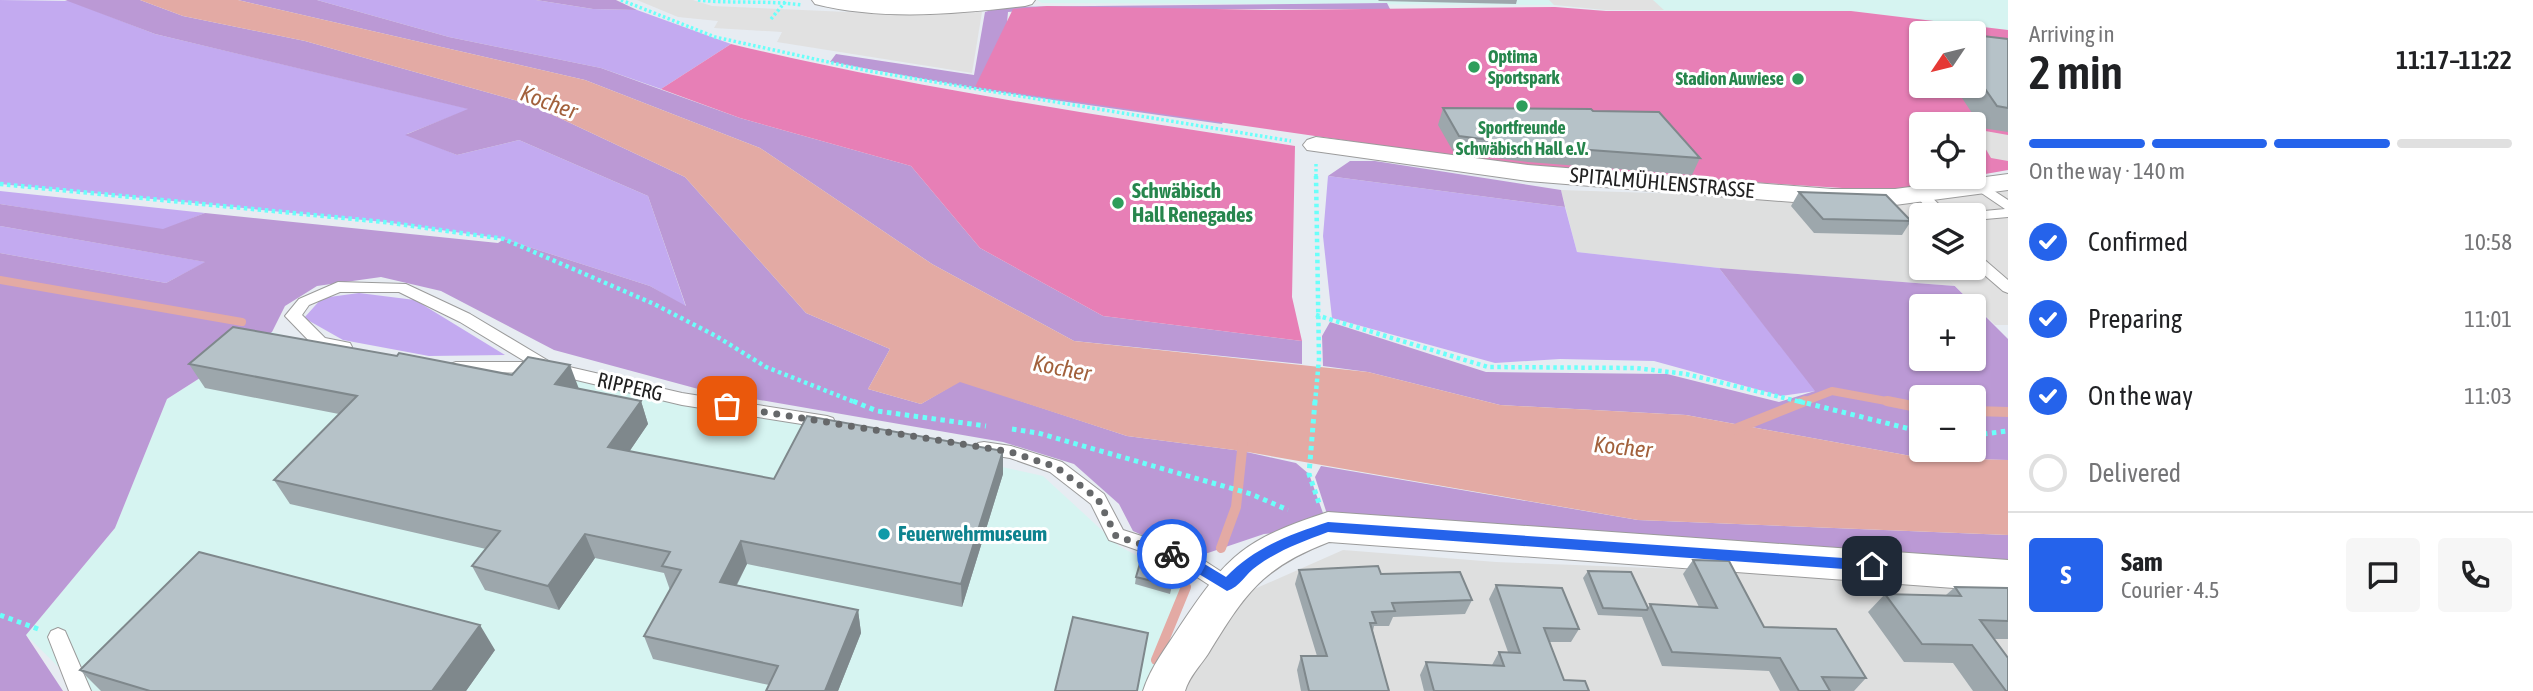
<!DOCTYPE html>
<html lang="en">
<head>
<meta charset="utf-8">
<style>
	:root { --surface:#fff; --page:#f6f6f6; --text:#202124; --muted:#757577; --line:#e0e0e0; --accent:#2563eb }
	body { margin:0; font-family:"Asap Condensed",sans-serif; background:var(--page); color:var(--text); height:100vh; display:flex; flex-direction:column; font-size:26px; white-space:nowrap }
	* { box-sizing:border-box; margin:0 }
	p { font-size:23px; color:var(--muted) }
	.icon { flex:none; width:38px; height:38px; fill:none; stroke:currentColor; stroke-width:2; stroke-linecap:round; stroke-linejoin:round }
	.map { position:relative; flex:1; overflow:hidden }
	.drawer { display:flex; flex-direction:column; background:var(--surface); width:525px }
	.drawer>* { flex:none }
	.needle { width:46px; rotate:235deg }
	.controls { position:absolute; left:1909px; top:21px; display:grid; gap:14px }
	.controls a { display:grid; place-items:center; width:77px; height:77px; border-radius:7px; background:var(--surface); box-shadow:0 2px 5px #0004; font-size:35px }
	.pin { position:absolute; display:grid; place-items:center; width:60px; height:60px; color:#fff; margin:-30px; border-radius:14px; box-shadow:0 4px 10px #0006 }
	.courier { position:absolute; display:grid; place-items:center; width:70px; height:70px; margin:-35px; border:5px solid #2563eb; border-radius:50%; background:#fff; color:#222; box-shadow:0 2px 9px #0007 }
	.head em { font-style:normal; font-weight:600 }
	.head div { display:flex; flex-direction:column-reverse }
	.head { display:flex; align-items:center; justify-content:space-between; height:119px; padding:0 21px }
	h1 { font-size:46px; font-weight:600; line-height:52px }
	.bar { display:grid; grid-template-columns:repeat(4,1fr); gap:10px 7px; align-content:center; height:84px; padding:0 21px }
	.bar i { height:9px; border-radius:5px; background:var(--line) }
	.bar .selected { background:var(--accent) }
	.bar p { grid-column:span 4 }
	.line { display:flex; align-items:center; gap:18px; padding:0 21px; border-top:2px solid var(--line) }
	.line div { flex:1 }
	.round { display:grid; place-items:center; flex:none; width:74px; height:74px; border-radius:7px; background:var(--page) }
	ol { padding:0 21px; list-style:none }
	li { display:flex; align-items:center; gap:21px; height:77px }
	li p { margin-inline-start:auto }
	li .icon { padding:7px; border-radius:50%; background:var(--accent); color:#fff; stroke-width:4 }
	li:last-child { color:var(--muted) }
	li i { width:38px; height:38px; border:4px solid var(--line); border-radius:50% }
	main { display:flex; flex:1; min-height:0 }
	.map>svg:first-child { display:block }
</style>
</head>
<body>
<main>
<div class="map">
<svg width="2008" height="691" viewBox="0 0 2008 691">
	<rect width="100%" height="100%" fill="#e7ecf2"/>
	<path fill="#dedfdf" d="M1561,190l328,11 32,43 1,24h18l15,18 -236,-18 -142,-16z
		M1343,550l153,12 512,20v109h-840l23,-74z"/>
	<path fill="#d6f4f1" d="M1037,0h971v30l-157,-19 -246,-1 -51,-5 -512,-2z
		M272,332l137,38 123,-7 511,113 76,70 69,37 -15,31 -20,77h-1070l-57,-56 89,-107 52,-129z"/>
	<path fill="#c3aaf0" d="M0,0l70,1 85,33 315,75 -63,25 50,21 62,-15 129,56 38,111 -36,-21 -146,-47 -120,-17 -384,-38z
		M317,0h219l57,9 44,1 94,34 -70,45 -60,-21 -152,-31z
		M1328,176l237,31 12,45 142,16 97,123 -35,5 -127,-35 -94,-2 -65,4 -163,-45 -9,-82z
		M0,191l205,22 -42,17 -163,-26z
		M0,226l206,36 -40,21 -166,-30z
		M359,293l56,7 90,55 -76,1 -86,-16 -39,-22 18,-20z"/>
	<path fill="#bb99d5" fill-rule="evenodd" d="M65,0h75l43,16 122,25 227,64 153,72 121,136 84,36 -22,40 53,15 39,-23 167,55 115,15 54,12 13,11 19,53 -64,7 -71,24 -60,-27 -14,-27 -45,-40 -71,-22 -301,-52 -148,-40 -113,-59 -60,-14 -64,9 -32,20 -13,26 -105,67 -52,129 -89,107 37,56h-63v-438l166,30 39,-21 -205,-36v-22l163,25 42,-16 293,30 6,-4 146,47 36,20 -38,-110 -129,-56 -62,15 -52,-20 63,-26 -313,-75z
		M238,0h79l132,37 152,31 139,50 171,48 69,82 123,68 199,25v23l-228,-23 -142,-77 -172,-116 -175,-68z
		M536,0h80l21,10 -44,-1z
		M1387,3l3,6h-336l-46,3 -7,75 223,32 -2,5 -239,-34 -153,-28 6,-8 138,21 11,-63 15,-5z
		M1350,161h25l186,29 4,17 -237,-31z
		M1719,268l236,18 53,53v121l-86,-2 -236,-43 -186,-10 -132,-33 -45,-6 -1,-30 8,-14 156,50 181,2 112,28 36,-11zM1922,306h52v53h-52zM1922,397h52v53h-52z
		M1321,466l317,54 370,15v26l-681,-47 -12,-37z"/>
	<path fill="#e77fb6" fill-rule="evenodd" d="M1047,6l225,4 283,-3 51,4h245l157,19v140l-34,6v-52h-52v53h49l-81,14 -346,-22 -569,-82 38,-78zM1922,33h52v53h-52z
		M731,44c186,45 375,72 564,102l-3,151 10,44 -199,-25 -123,-68 -69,-82 -171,-48 -79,-29z"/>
	<path fill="#e1e1e1" d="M637,0h56l19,6 182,8 88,-2 -10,61 -195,-31 5,-10 -68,-4 4,-7 -40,-4z
		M1549,0h104l11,10h-59l-51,-5z
		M1974,129l34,6v26l-17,-3z
		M2008,191v134h-13l-40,-39 -15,-18h34v-53h-52l-1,29 -32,-43z"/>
	<path fill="#e3aaa4" d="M140,0h98l347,80 175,68 172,116 142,77 294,31 132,33 186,10 236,43 86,2v75l-370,-15 -396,-69 -115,-15 -167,-54 -39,22 -53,-15 22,-40 -84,-36 -121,-136 -153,-72 -227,-64 -122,-25z"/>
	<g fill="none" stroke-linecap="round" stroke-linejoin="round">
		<path stroke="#e3aaa4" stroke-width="8" d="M0,280l242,42
			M1801,403l31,-12 65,12"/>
		<path stroke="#e3aaa4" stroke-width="10" d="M1887,401l35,7
			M1974,411l34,1
			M1733,430l72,-29
			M1221,548l15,-41 7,-66
			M1156,660l30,-73"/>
		<g stroke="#9b9b9b" stroke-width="2">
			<path id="lane" d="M1982,183l26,17v17l-34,3v-5h-6l6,-3 31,-3 -28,-19v-6z
				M1921,191l5,1 24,23h-15l-21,-20z
				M1974,254l5,1 29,25v13l-5,-2 -29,-25z
				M338,282l68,2 64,30 82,49 130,30 145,23 6,2 2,4 -2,4 -6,2 -145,-23 -135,-32 -97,-1 -2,-4 2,-4 6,-2h70l-66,-40 -61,-30h-59l-31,13 -7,10 23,23 25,5 2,4 -8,5 -30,-6 -29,-30 14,-17z
				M984,442l27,4 51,16 42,32 19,36 68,22 43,28 3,6 -3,6 -7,2 -7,-2 -43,-28 -68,-24 -18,-36 -41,-32 -40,-14 -32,-5 -3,-5 3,-5z
				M58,628l7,3 26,60h-22l-21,-54 3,-6z"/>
		</g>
		<g stroke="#9b9b9b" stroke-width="2">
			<path id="street" d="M812,0h223l-3,4 -7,2c-68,8 -142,15 -210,-2z
				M1316,137l212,28 304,24h63l113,-15v16l-113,15h-63l-304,-24 -221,-31 -4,-5 4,-5z
				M1328,512l680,48v32l-679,-50c-68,26 -84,52 -121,112 -8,12 -19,23 -23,37h-42c8,-25 23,-43 37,-65 48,-72 65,-87 148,-114z"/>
		</g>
		<path stroke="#6bfffa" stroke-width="3.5" stroke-dasharray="2.5 2.5" stroke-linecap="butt" d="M621,0l94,37 154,34 422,70
			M698,0c35,4 69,0 104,5
			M771,19l15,-18
			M1316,164v13"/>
		<path stroke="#6bfffa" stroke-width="4.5" stroke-dasharray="3.5 3.5" stroke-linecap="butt" d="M0,184l384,38 120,17 150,65 62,32 50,31 91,36
			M1316,315l172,52 148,1 50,6 119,29
			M1315,403l4,-44 -3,-183"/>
		<path stroke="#6bfffa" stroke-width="5" stroke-dasharray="4.5 4.5" stroke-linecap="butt" d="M853,401l24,10 109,15
			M1315,401l-6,73 10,29
			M1798,401l124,31
			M1012,429l26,4 213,61 37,16
			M1974,435l34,-4
			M0,615l38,14"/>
		<use href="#lane" fill="#fff" fill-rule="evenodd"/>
		<use href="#street" fill="#fff" fill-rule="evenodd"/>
	</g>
	<path fill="#9da7ac" d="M1378,0h139l-1,4 -137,-3z
		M1974,35l34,4v93l-26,-4 -28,-42h20z
		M1443,108l150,3 107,47 -8,17 -164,-13 -74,-9 -16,-28z
		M1799,192l112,29 -9,14 -88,-2 -23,-27z
		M397,356l244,45 7,23 -19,28 145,27 229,-5 -41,133 -215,-43 -10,21 121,25 3,23 -23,58h-72l3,-6 -116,-26 -9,-23 26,-46 -6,-17 -69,-15 -36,52 -74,-20 -13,-24 14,-17 -196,-45 -16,-24 65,-66 -134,-26 -16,-24z
		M1693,560l71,67 102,51 -12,13h-74l-11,-20 -107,-5 -20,-49 -44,-2 -15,-37 5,-7 60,37 2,-4 49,3 -16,-33z
		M1178,562l-8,32 -35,-10 1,-7z
		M1299,570l82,4 91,26 -7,14 -72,3 -4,9h-15l-1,5 16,60h-88l-4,-21 4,-14h16l-22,-72z
		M1496,585l83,44 -8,13h-22l15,38 25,11h-165l-4,-16 6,-13 66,3 7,-13h9l-19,-53z
		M1955,587l53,1v51h-14l14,52h-35l-20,-28 -49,-1 -36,-50 17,-18 61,1z
		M495,650l-29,41h-365l-21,-21z"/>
	<path fill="#7f888c" d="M570,365l9,24 -24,-5z
		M641,401l7,23 -32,47 -8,-24z
		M1003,451v23l-41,133 -1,-23z
		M585,534l10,24 -36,52 -11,-24z
		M741,541l6,23 -21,41 -6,-23z
		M858,610l3,23 -23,58h-13z
		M480,625l15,25 -29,41h-34z"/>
	<path fill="#b6c2c8" stroke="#7f888c" stroke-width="2" d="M1974,35l34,4v69l-11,-2 -23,-33z
		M1443,108l148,1 2,2 66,1 41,46 -165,-12 -76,-10z
		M1799,192l87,3 25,26 -88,-2z
		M233,327l164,29 2,-3 113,22 16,-18 42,8 -15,19 86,17 -33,46 166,32 33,-63 196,35 -42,133 -220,-43 -21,41 138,28 -33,81h-59l12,-25 -134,-30 37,-66 -19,-4 8,-14 -85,-18 -37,52 -76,-20 28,-35 -226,-51 83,-84 -168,-32z
		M199,552l281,73 -48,66h-282l-70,-21z
		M1143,553l35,9 -6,24 -36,-9z
		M1693,560l36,1 35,66 72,2 30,49 -44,-1 8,14h-31l-19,-33 -108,-6 -22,-48 67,4z
		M1378,566l3,8 79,-2 12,28 -80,3 3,8 -23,1 4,11h-6l19,68h-80l-8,-35h26l-28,-86z
		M1588,571l43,1 17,36 -1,2 -44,-2z
		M1496,585l66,3 17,41 -35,-1 20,52 21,1 4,10h-155l-8,-29 78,4 -5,-14 21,1z
		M1955,587l53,1v33l-28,-1 28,38v33h-2l-34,-46 -50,-1 -37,-50 76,2z
		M1073,617l75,16 -11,58h-82z"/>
	<path fill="#2563eb" d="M1328,522l544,38 7,6 -7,5 -544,-39c-26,10 -49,18 -71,34 -11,7 -17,21 -30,25l-48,-29 -12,-4 -2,-4 7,-6 16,6 38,23c29,-30 63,-42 102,-55z"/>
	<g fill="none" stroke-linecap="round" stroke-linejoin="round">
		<path stroke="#66686a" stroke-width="7" stroke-dasharray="0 12.6" d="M727,406l284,46 45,15 42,32 18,37 56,18"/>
	</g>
	<g fill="#2e9e5b" stroke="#fff" stroke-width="2.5">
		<circle cx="1474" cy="67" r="7"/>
		<circle cx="1798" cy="79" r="7"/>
		<circle cx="1522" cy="106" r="7"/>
		<circle cx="1118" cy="203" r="7"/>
	</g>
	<circle fill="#0f9aa8" stroke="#fff" stroke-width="2.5" cx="884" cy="534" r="7"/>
	<g text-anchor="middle" stroke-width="6" stroke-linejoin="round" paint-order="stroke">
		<g font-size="18" font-weight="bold" fill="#27864d" stroke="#fff" text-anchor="start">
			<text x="1488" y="63">Optima<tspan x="1488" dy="21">Sportspark</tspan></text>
			<text x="1784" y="85" text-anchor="end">Stadion Auwiese</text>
			<text x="1522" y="134" text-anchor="middle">Sportfreunde<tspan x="1522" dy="21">Schwäbisch Hall e.V.</tspan></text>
		</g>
		<g font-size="21" fill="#212121" stroke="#fff">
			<text transform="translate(1662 183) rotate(5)" y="7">SPITALMÜHLENSTRASSE</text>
			<text transform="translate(630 387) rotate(13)" y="7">RIPPERG</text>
		</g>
		<g font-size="21" font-weight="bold" fill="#27864d" stroke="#fff" text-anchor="start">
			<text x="1132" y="198">Schwäbisch<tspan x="1132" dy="24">Hall Renegades</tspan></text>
		</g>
		<g font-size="21" font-weight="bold" fill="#0d838f" stroke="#fff" text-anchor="start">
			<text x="898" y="541">Feuerwehrmuseum</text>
		</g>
		<g font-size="23" font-style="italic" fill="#a2613c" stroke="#fff">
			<text transform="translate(549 102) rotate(20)" y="8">Kocher</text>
			<text transform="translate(1062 368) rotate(11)" y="8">Kocher</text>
			<text transform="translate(1623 447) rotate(6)" y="8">Kocher</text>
		</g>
	</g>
</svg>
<div class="controls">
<a><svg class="needle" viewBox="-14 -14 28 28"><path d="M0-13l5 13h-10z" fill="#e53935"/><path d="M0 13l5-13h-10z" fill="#757577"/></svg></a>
<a><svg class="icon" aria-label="locate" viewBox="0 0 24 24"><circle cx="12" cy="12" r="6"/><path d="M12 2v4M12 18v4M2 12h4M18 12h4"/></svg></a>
<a><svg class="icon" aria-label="layers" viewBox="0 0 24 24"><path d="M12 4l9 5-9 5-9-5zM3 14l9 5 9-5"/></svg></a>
<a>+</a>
<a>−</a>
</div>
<div class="pin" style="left:727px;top:406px;background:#ea580c"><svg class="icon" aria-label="bag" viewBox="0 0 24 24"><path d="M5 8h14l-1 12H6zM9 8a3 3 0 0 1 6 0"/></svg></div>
<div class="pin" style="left:1872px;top:566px;background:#1f2937"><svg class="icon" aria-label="home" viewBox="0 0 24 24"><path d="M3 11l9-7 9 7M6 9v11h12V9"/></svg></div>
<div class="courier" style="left:1172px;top:554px"><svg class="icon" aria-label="bike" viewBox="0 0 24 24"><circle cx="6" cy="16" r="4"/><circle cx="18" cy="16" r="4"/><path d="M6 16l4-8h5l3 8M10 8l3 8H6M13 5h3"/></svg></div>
</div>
<section class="drawer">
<div class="head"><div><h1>2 min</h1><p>Arriving in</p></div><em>11:17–11:22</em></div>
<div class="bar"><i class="selected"></i><i class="selected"></i><i class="selected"></i><i></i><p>On the way · 140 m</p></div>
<ol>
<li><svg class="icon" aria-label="check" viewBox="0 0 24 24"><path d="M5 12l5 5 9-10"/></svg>Confirmed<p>10:58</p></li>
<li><svg class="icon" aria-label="check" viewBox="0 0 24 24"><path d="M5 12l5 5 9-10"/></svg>Preparing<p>11:01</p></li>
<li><svg class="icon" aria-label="check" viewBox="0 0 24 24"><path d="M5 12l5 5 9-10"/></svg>On the way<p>11:03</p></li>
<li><i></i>Delivered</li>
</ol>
<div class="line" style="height:126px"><b class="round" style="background:var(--accent);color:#fff">S</b><div><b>Sam</b><p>Courier · 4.5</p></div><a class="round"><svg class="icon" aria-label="chat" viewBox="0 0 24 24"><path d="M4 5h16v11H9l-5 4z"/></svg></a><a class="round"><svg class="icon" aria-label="phone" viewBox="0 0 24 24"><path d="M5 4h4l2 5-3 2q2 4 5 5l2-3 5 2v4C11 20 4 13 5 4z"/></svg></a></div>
</section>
</main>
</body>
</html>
